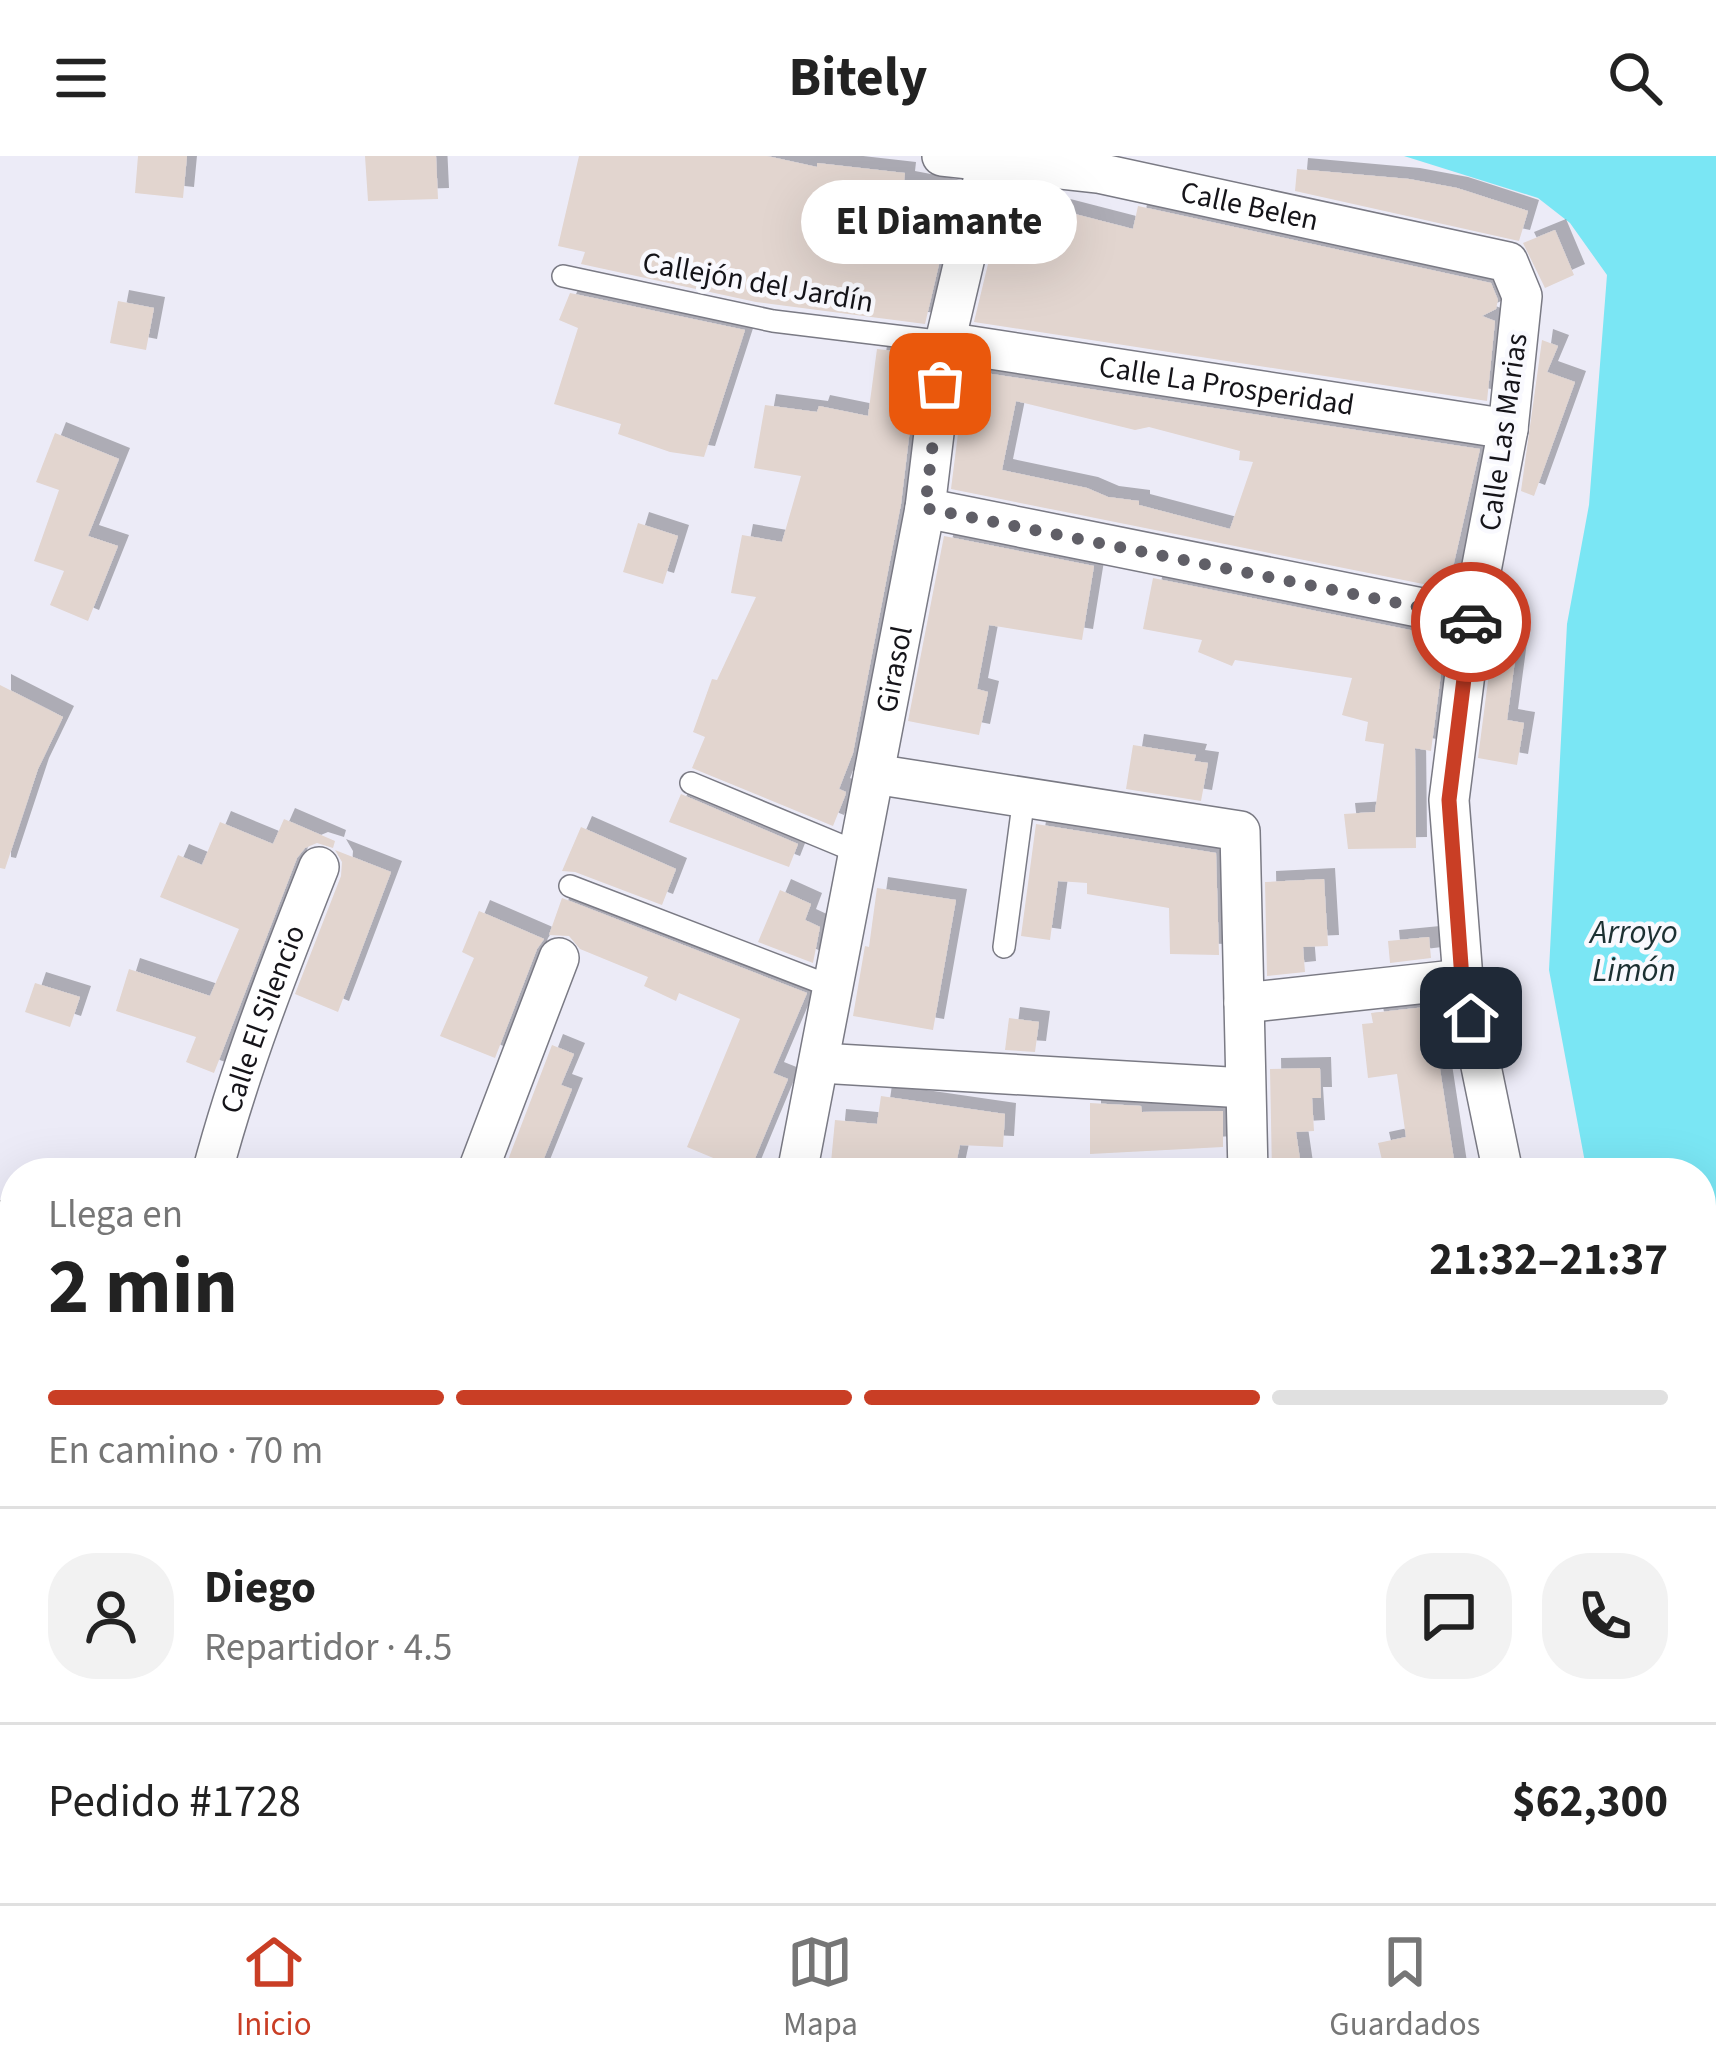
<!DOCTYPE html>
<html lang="es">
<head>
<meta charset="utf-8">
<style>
	:root { --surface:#fff; --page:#f2f2f2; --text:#222; --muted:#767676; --line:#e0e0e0; --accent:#c93e25 }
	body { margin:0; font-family:"Source Sans 3",sans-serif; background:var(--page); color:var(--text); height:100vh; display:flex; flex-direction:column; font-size:45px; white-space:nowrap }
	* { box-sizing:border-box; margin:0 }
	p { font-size:39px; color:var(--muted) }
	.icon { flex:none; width:66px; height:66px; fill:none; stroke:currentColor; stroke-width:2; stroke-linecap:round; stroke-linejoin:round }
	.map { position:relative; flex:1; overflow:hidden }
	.side { position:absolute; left:0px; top:1002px; width:1716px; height:747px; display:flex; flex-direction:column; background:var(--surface); border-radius:48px 48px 0 0; box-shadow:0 12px 48px #0002 }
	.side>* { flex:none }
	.pin { position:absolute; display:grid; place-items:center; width:102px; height:102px; color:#fff; margin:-51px; border-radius:24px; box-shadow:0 6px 18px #0006 }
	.courier { position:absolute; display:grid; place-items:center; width:120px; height:120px; margin:-60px; border:9px solid #c93e25; border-radius:50%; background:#fff; color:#222; box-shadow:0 3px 15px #0007 }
	.bubble { position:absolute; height:84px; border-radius:42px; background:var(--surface); box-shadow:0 12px 48px #0002; font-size:39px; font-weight:700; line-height:84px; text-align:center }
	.overview em { font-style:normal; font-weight:700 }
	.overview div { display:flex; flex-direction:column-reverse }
	.overview { display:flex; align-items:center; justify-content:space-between; height:204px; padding:0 48px }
	h1 { font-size:78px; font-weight:700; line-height:90px }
	.bar { display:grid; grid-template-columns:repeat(4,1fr); gap:18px 12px; align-content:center; height:144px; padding:0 48px }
	.bar i { height:15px; border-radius:9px; background:var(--line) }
	.bar .on { background:var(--accent) }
	.bar p { grid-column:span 4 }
	.line { display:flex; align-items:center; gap:30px; padding:0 48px; border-top:3px solid var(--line) }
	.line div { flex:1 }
	.round { display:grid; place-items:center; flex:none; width:126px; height:126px; border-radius:48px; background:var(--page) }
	header { display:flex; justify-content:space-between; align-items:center; height:156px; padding:0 48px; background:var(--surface); font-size:54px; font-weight:700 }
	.menu { display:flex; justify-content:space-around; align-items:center; height:168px; border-top:3px solid var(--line); background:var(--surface); font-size:33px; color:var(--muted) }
	.menu a { display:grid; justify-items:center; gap:6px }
	.menu .on { color:var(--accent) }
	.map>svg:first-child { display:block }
</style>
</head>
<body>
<header><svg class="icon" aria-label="menu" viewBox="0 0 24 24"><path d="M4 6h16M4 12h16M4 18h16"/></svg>Bitely<svg class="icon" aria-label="search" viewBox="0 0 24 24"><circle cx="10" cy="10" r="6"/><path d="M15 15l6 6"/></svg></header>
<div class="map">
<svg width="1716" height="1747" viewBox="0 0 1716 1747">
	<defs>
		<filter id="shadow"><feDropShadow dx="11" dy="-11" stdDeviation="0" flood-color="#0004"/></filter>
	</defs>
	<rect width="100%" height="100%" fill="#ecebf7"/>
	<path fill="#b5cda4" d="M185,1734h107l37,13h-148z"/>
	<path fill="#7ae6f4" d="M1404,0h312v1497l-15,-88v-392h-114l-38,-203 18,-346 22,-119 18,-230 -37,-52 -32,-25z"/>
	<path fill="#e2d5cf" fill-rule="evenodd" filter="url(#shadow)" d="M138,0h49l-4,42 -48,-5z
		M365,0h71l2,43 -70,2z
		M579,0h188l50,11v-4l88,10 -1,9 52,10 -31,132 -169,-22 -175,-38 4,-12 -27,-6z
		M1297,13l112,10 48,9 71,23 -9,30 -224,-50z
		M1040,49l93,24 5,-23 353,77 7,17 -2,9 -14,7 13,5 -8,80 -513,-79 28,-116 35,9z
		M1555,74l19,45 -29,13 -22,-45z
		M570,137l175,37 -41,127 -34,-5 -52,-18 3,-10 -67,-20 24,-76 -19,-8z
		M118,145l36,7 -8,42 -36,-7z
		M1542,184l16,6 -11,26 28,10 -41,114 -13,-5z
		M877,193l42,5 -18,150 -48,249 -14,36 7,3 -1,4 -12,30 -141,-58 13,-31 -12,-5 19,-53 5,1 39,-83 -25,-4 11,-58 40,7 19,-66 -47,-8 11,-63 52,7 2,-6 49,10z
		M966,214l514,79 -32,140 -497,-100zM1016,245l119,29 14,-3 91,24 -1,9 14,2 -23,67 -91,-24v-4l-31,-4 -21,-9 -85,-18z
		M55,277l64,26 -31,77 30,10 -30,75 -38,-16 14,-34 -30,-10 25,-71 -23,-8z
		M638,367l40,13 -15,48 -40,-12z
		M944,380l150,30 -12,74 -93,-15 -12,64 11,3 -9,43 -71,-14z
		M1153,422l287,58 -1,6 6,1 -14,108 -16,-3 1,100 -68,1 -4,-35 31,-2 9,-68 -19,-3 3,-19 -26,-7 10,-37 -117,-18 -3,6 -34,-14 4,-12 -59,-11z
		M1492,494l24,3 -9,67 17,3 -7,42 -39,-7z
		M0,529l63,32 -25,52 -33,100 -5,-1z
		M1133,589l63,10 -2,6 14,2 -7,38 -75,-12z
		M681,638l117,50 -9,23 -120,-45z
		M284,663l51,22 -2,7 -16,-5 -12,5 -8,10 -83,215 -28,-11 10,-25 -80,-26 13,-42 81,27 29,-67 -79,-32 18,-42 24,10 18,-43 53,22z
		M1036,668l180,29 3,102 -49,-1 -1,-46 -82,-14v-11l-29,-2 -8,59 -29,-4z
		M581,671l95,42 -14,36 -87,-33 -13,-1z
		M335,694l56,22 -53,140 -43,-18 46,-118 1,-14z
		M1324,723l4,67 -25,1 2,25 -38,4 -2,-94z
		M877,732l79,12 -23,130 -80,-14 12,-70 4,1z
		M780,734l31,14 -6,16 15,7 -7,36 -55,-21z
		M562,742l245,95 -34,80 15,6 -39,94 -62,-26 53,-128 -61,-26 -3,8 -32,-15 4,-9 -68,-28 -11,-13 -20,-1z
		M479,755l65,28 -7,10 -42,109 -55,-22 34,-78 -12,-6z
		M1429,781l2,21 -41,5 -2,-22z
		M35,827l45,14 -10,30 -45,-15z
		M1503,833l5,50 -8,1 -10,-50z
		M1444,849l8,39 -6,1 3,23 -9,1 16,104h-71l-7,-30 28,-6 -9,-63 -29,4 -6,-54 11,-1 -2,-10z
		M1009,862l30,4 -4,30 -30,-2z
		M552,889l22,9 -13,31 11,4 -34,84h-35z
		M1320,912l1,30h-9l2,33 -18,1 6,41h-30l-2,-104z
		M881,940l124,18 -2,33 -43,-2 -6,28h-124l5,-53 42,4z
		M1090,947l51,3 1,6 81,-1v36l-133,7z"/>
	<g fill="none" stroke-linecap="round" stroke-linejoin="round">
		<g stroke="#7a7a84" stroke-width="24">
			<path id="lane" d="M563,120l210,45 172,21
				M691,627l166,69
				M570,730l260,100
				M1004,791l20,-150"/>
		</g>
		<g stroke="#7a7a84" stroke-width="42">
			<g id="street">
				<path id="s1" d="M942,0l156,17 410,89 14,34 -14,133 -36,189 -23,182 14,179 40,194"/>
				<path id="s2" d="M945,186l563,87"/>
				<path d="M925,352l547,110"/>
				<path d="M874,618l366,57 8,342"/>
				<path d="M1244,847l219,-24"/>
				<path d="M820,907l425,25"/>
				<path id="s3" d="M212,1017c28,-105 67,-205 107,-306"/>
				<path d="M477,1017l82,-215"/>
				<path id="s4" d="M797,1017l128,-665 20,-166 42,-178"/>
				<path d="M0,1065l15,5"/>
				<path d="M0,1290l15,6"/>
				<path d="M0,1487l15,6"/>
				<path d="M664,1747l2,-13"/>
				<path d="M1325,1747l2,-13"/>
			</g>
		</g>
		<use href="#lane" stroke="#fff" stroke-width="21"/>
		<use href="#street" stroke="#fff" stroke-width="39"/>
	</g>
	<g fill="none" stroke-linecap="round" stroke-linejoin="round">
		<path stroke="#605f67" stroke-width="12" stroke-dasharray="0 21.6" d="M940,228l-15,124 547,110 -1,4"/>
		<path stroke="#c93e25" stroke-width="15" d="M1471,862l-9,-39 -13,-179 22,-178"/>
	</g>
	<g text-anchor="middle" stroke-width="9" stroke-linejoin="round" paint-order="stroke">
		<g font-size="30" fill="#151419" stroke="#f9f9fe">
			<text dy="10" stroke="none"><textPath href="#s1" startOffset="312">Calle Belen</textPath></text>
			<text transform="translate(758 126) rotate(10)" y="10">Callejón del Jardín</text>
			<text dy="10" stroke="none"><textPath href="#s2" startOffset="285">Calle La Prosperidad</textPath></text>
			<text transform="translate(1503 276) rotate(-82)" y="10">Calle Las Marias</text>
			<text dy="10" stroke="none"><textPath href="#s4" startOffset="513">Girasol</textPath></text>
			<text dy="10" stroke="none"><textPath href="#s3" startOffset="162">Calle El Silencio</textPath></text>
		</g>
		<g font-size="33" font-style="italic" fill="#1c3032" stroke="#f9f9fe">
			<text x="1634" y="787">Arroyo<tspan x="1634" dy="38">Limón</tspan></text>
		</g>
	</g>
</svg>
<div class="pin" style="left:940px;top:228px;background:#ea580c"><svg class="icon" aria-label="bag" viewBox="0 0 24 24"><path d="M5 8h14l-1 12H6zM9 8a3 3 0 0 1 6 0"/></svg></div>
<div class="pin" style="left:1471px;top:862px;background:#1f2937"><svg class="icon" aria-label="home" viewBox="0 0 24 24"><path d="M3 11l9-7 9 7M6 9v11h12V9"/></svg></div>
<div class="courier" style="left:1471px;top:466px"><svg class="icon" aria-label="car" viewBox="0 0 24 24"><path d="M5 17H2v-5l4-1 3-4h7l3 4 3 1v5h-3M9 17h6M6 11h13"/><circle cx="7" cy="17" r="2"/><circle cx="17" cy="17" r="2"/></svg></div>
<div class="bubble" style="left:801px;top:24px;width:276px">El Diamante</div>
<section class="side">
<div class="overview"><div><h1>2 min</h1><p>Llega en</p></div><em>21:32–21:37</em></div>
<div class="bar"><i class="on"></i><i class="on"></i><i class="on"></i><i></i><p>En camino · 70 m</p></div>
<div class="line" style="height:216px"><a class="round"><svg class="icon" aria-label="person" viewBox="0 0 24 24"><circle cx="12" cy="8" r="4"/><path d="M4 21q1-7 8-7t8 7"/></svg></a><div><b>Diego</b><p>Repartidor · 4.5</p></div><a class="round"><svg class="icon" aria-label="chat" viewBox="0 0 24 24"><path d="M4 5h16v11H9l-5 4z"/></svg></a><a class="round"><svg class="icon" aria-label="phone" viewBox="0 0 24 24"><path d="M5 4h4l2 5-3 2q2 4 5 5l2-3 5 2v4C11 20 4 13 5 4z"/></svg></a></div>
<div class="line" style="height:156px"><div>Pedido #1728</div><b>$62,300</b></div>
</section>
</div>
<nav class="menu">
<a class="on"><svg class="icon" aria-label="home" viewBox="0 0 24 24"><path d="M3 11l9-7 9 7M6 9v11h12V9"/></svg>Inicio</a>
<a><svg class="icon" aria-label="map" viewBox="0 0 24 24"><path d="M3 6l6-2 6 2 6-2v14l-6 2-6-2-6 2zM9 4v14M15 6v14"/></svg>Mapa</a>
<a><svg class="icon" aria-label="saved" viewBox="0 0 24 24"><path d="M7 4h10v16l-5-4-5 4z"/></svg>Guardados</a>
</nav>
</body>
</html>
